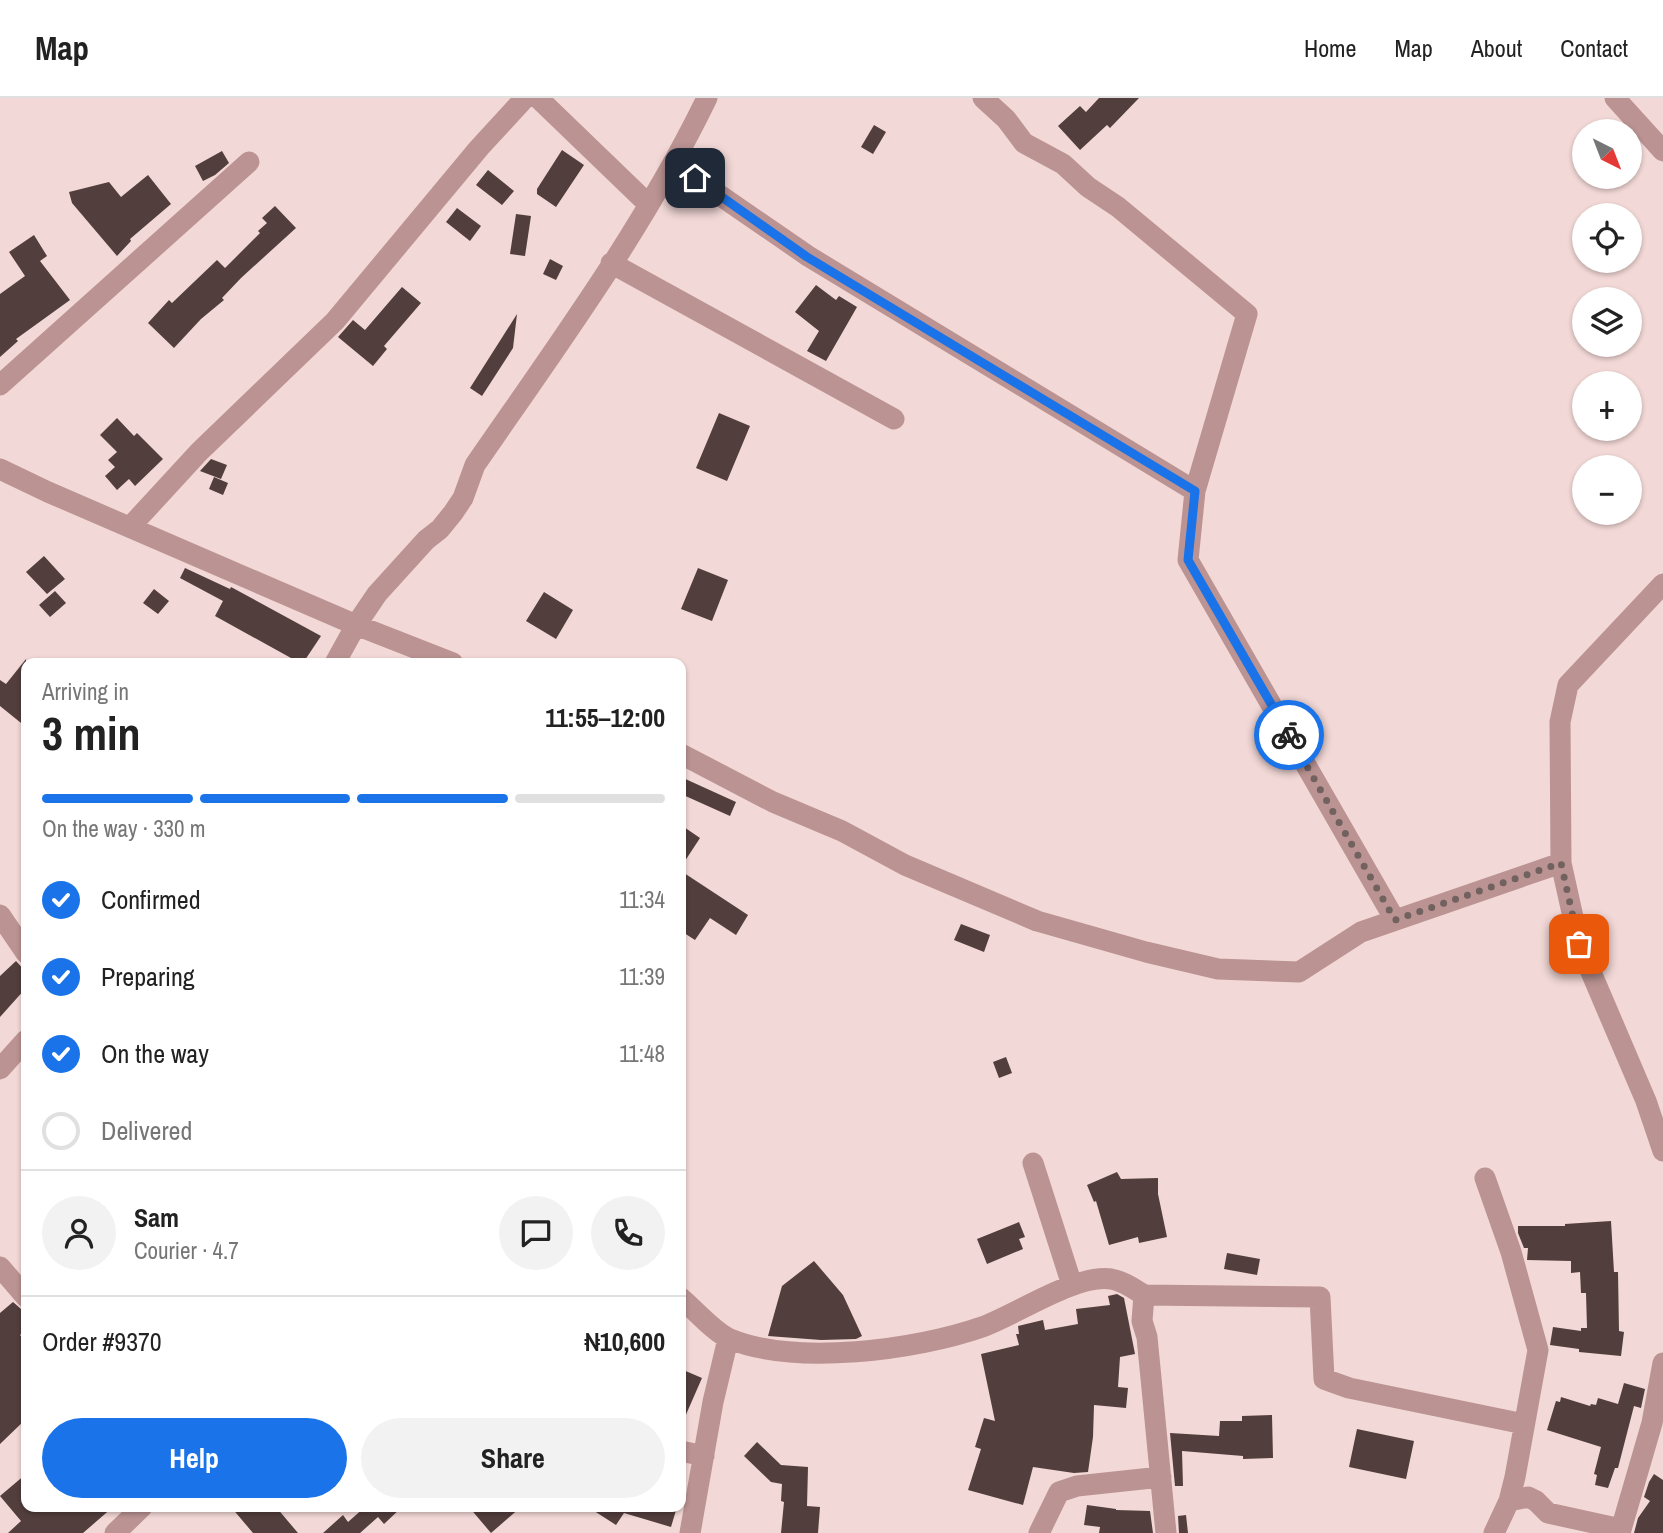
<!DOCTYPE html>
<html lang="en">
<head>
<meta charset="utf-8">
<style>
	:root { --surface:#fff; --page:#f2f2f2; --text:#222; --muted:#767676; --line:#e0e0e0; --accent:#1a73e8 }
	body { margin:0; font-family:"Archivo Narrow",sans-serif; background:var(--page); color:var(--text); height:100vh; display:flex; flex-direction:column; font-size:26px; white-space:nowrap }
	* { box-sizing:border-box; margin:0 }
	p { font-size:23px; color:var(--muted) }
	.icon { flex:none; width:38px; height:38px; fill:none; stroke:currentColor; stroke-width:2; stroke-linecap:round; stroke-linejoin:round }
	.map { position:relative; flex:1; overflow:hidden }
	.panel { position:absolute; left:21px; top:560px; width:665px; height:854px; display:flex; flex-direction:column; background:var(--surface); border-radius:14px; box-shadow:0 2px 5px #0004 }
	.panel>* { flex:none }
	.needle { width:46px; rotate:138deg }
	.fabs { position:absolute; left:1572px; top:21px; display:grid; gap:14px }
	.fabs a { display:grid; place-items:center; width:70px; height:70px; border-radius:50%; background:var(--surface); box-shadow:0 2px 5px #0004; font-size:35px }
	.pin { position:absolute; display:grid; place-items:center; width:60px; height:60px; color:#fff; margin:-30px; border-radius:14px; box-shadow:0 4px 10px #0006 }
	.courier { position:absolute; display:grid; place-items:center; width:70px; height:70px; margin:-35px; border:5px solid #1a73e8; border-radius:50%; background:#fff; color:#222; box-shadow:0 2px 9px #0007 }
	.headline em { font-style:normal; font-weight:700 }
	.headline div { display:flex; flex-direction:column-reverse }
	.headline { display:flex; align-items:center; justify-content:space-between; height:119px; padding:0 21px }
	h1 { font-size:46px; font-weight:700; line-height:52px }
	.bar { display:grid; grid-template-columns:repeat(4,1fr); gap:10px 7px; align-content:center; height:84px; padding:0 21px }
	.bar i { height:9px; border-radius:5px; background:var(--line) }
	.bar .current { background:var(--accent) }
	.bar p { grid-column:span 4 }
	.line { display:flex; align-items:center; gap:18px; padding:0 21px; border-top:2px solid var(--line) }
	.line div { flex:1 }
	.round { display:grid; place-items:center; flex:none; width:74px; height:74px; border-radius:37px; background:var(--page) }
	ol { padding:0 21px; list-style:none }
	li { display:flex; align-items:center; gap:21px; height:77px }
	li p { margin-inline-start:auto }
	li .icon { padding:7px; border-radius:50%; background:var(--accent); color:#fff; stroke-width:4 }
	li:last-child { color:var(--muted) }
	li i { width:38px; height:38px; border:4px solid var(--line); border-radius:50% }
	.cta { display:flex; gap:14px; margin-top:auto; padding:14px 21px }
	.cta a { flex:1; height:80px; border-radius:42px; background:var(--accent); color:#fff; font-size:28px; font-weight:700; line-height:80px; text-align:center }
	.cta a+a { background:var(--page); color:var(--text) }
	header { display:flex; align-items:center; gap:42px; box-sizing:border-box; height:98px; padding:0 35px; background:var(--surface); border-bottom:2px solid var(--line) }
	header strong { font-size:33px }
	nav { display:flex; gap:38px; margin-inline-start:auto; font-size:24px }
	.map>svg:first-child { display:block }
</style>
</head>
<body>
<header>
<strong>Map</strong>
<nav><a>Home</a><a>Map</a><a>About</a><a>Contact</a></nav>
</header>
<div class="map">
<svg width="1663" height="1435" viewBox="0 0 1663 1435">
	<rect width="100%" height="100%" fill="#f2d8d6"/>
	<path fill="#523e3d" d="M1099,0h40l-29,30 -3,-3 -27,25 -22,-24 22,-20 6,6z
		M874,27l12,7 -13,22 -12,-7z
		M562,52l22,15 -28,42 -19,-13v-5z
		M222,53l7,12 -14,12 -12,6 -8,-15z
		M710,54l13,7 -8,16 -12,-8z
		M488,72l26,21 -12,14 -26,-20z
		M148,77l23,29 -41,35 1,2 -14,15 -45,-53 -3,-11 40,-10 12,15z
		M275,108l21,22 -55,50 -19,20 2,2 -23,19 -27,29 -26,-25 21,-23 3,3 45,-43 8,8 35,-35 -2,-2 9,-8 -5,-5z
		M457,110l24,18 -11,15 -24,-19z
		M516,116l15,2 -6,40 -15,-2z
		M34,137l13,21 -7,5 30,39 -54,39 2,2 -18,16v-63l25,-18 -16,-24z
		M550,161l13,7 -7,14 -13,-6z
		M816,187l20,15 3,-4 18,11 -31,54 -19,-10 12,-20 -24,-19z
		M402,189l19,16 -37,43 3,3 -14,17 -35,-29 15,-17 12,10z
		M517,216l-4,34 -31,48 -12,-8z
		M719,315l31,13 -23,55 -31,-13z
		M117,320l17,18 3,-3 26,26 -28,27 -6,-7 -12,11 -12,-14 10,-9 -7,-7 9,-8 -17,-17z
		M211,361l16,6 -6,14 -21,-8z
		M214,379l14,6 -5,12 -14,-6z
		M44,458l21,23 -18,15 -21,-22z
		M185,470l45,21 1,-2 90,49 -18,27h-3l-85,-47 8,-15 -43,-23z
		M698,470l30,12 -16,41 -31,-12z
		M154,491l15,12 -11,13 -15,-11z
		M55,493l11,12 -16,14 -11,-12z
		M544,494l29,18 -17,29 -30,-18z
		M26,561v68l-26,-21v-26l6,4z
		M681,679l55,25 -6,14 -49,-22z
		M681,727l19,13 -19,29z
		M681,773l67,44 -12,20 -26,-17 -15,22 -14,-9z
		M961,826l29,11 -6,17 -30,-12z
		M16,863l10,11v16l-26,29v-41z
		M1006,959l6,16 -13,5 -6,-16z
		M1117,1074l4,7 37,-1v16l9,43 -28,6 -1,-6 -29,8 -13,-44 -2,1 -7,-17z
		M1611,1123l3,51h4l1,59 5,1 -3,24 -42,-4v-3l-29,-4 3,-18 28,4v-3h6l-1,-35h-5l-1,-21 -9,1v-12l-44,-1 1,-12h-4l-6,-15v-7h47v-2z
		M1019,1124l6,15 -6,2 4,10 -36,15 -10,-25z
		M1227,1155l33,6 -3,16 -33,-6z
		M814,1163l29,34 19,41 -6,3 -35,1 -53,-4 14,-50z
		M1117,1196l7,4 11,56 -15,3 -2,30 10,1 -2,20 -32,-3 -1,32 -5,35 -14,1 -41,-6 -10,38 -55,-15 13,-41 -6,-2 9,-29 11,3 -14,-67 38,-9 -3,-11h3l-1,-8 25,-6 2,10 33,-6 -2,-15 34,-4 -2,-9z
		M13,1204l8,7 5,1v19l-6,6 6,7v77l-26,25v-131z
		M681,1271l21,9 -21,48z
		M1624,1285l21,6 -4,19 -7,-2 -16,62h-3l-7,20 -13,-3 2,-10 -3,-1 7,-27 -54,-17 9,-29 4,1 1,-5 29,9 1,-2 5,1 2,-7 20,6z
		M1272,1317l1,43 -30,1v-3l-61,-5 1,35h-8l-5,-53 49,3 1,-15h22v-5z
		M1357,1331l57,12 -8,38 -57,-12z
		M757,1344l24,23 27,2 -1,39 13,1 -2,26h-37l3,-31 -3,-1 1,-17 -11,-2 -27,-26z
		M26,1376v33h87l-30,26h-75l13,-12 -21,-25z
		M1654,1376l9,6v53h-29l4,-15 12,-17 -6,-4 5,-15z
		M1087,1407l29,4v1l34,1 3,22h-54l1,-6 -16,-2z
		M231,1409h45l22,26h-45z
		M365,1409h37l-18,17 -6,-7 -18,16h-37l20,-18 5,7z
		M469,1409h52l-30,26z
		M588,1409h89l-6,20 -47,-14 -8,12z
		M1186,1417l2,18h-9l-1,-17z"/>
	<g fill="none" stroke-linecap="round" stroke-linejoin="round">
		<path stroke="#ba9392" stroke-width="21" d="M538,0l110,106
			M983,0l23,21 18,24 39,21 25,23 30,20 129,107 -52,177 -7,69 207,360
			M1615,0l48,53
			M673,65l135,93 387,235
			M611,165l283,156
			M0,287l249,-223
			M0,371l48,23 308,133 97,38
			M130,429l69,-75 136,-131 144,-173 46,-50
			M1663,486l-95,101 -8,37 1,141 18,81 67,157 17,50
			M335,565l21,-38 21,-31 49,-54 14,-11 13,-16 10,-15 12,-33c82,-119 169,-237 232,-367
			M681,656l92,48 69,29 63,34 132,56 109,31 72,17 81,3 62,-40 200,-69
			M0,817l26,38
			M0,971l26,-29
			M1033,1065l39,122
			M1485,1080l26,74 27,98 -23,127 -6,24 -15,32
			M0,1169l26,30
			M1144,1197l-2,26 5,16 19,196
			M681,1200c13,11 34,35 49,41 66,27 186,11 252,-12 36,-13 93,-53 129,-48 12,2 23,10 33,16l176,2 4,82 25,9 175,36
			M681,1353l23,5
			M1509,1403l19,-4 8,4 12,12 73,16
			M115,1435l27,-26
			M690,1435l23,-131 15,-63
			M1039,1435l20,-41 18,-6 84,-9
			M1620,1435l32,-110 11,-60"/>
	</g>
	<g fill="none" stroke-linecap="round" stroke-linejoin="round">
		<path stroke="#716260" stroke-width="7" stroke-dasharray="0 12.6" d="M1289,637l106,185 166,-57 18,81"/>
		<path stroke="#1a73e8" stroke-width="9" d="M695,80l112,79 388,234 -7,69 101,175"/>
	</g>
</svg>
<div class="fabs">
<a><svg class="needle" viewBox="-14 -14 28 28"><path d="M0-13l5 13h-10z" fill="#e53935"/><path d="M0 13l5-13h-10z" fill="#767676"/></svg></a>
<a><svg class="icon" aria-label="locate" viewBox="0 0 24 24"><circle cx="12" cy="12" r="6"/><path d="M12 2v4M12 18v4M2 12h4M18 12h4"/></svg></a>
<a><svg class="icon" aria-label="layers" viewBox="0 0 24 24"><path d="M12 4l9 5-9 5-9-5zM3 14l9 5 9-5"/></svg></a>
<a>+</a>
<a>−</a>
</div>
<div class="pin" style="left:1579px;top:846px;background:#ea580c"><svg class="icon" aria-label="bag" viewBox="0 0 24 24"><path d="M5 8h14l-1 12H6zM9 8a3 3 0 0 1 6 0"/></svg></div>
<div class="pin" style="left:695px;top:80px;background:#1f2937"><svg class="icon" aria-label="home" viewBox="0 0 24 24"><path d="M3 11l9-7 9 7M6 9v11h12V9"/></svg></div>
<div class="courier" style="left:1289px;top:637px"><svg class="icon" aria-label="bike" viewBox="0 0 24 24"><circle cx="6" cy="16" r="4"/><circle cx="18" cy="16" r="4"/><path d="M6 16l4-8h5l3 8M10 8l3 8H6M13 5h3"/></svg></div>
<section class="panel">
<div class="headline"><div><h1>3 min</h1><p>Arriving in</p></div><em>11:55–12:00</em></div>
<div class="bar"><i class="current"></i><i class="current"></i><i class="current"></i><i></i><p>On the way · 330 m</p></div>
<ol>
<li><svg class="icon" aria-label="check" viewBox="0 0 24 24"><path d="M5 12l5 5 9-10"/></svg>Confirmed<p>11:34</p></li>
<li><svg class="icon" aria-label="check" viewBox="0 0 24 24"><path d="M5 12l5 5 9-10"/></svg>Preparing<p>11:39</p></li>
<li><svg class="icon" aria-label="check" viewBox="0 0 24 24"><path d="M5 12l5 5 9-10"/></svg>On the way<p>11:48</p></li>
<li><i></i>Delivered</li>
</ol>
<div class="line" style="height:126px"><a class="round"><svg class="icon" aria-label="person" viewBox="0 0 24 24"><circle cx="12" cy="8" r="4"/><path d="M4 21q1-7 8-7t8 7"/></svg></a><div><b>Sam</b><p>Courier · 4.7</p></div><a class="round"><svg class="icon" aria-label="chat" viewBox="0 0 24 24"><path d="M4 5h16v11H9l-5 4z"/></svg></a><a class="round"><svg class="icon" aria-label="phone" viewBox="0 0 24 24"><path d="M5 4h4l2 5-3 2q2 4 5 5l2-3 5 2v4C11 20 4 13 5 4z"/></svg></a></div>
<div class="line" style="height:91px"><div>Order #9370</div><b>₦10,600</b></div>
<div class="cta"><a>Help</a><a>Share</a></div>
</section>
</div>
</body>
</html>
